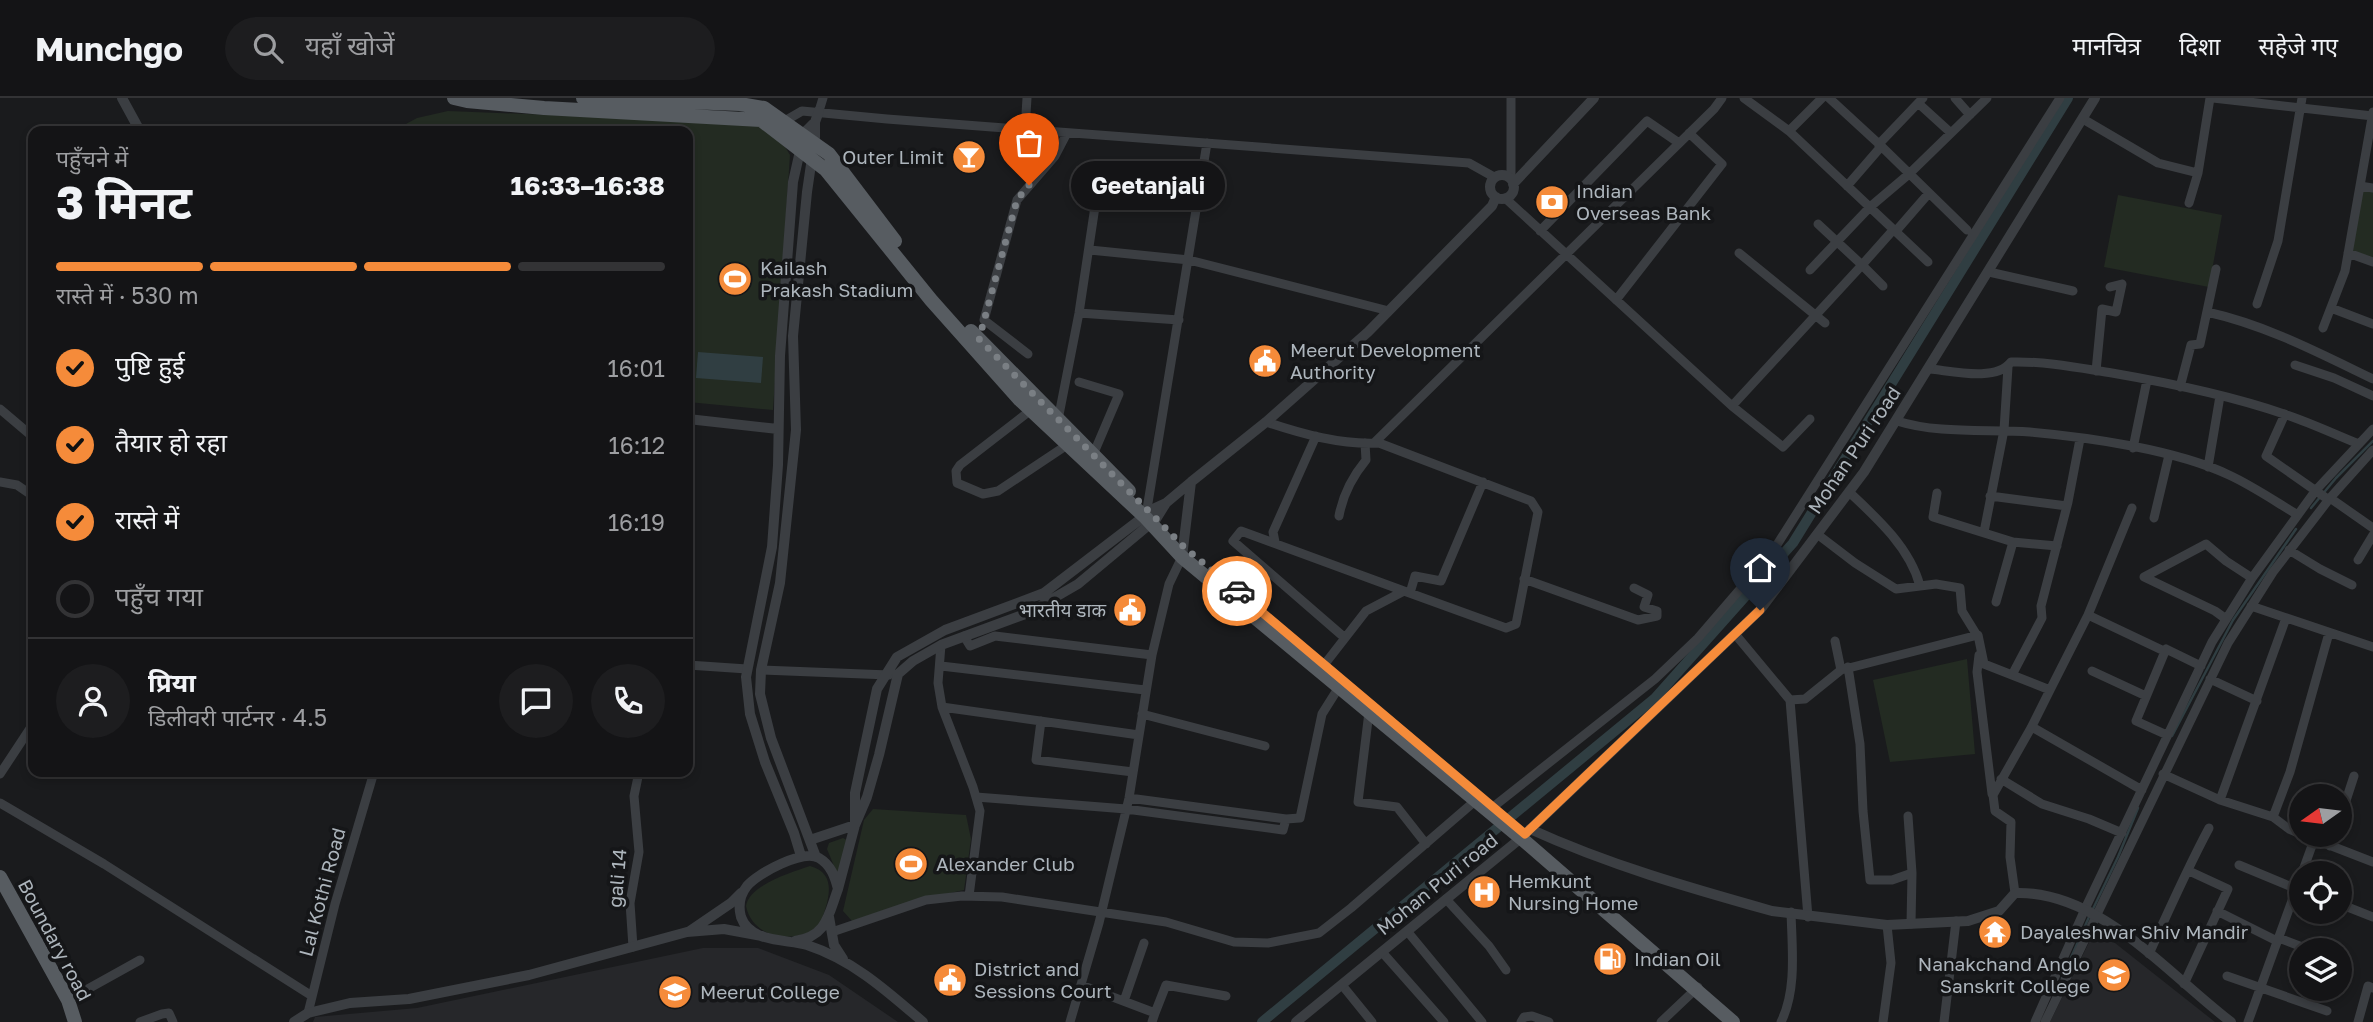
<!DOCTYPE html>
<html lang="hi">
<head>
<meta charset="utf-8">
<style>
	:root { --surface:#141416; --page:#1d1d1f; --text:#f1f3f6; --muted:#9d9ea1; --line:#333335; --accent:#f58b3a }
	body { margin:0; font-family:"Golos Text","Noto Sans Devanagari",sans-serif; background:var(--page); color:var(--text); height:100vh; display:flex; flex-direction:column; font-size:26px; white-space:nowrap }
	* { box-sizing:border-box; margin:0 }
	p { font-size:23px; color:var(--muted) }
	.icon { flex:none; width:38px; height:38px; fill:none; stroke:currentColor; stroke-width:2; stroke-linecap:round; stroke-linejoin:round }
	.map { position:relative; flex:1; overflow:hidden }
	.details { position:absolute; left:28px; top:28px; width:665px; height:651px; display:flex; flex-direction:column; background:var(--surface); border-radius:14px; box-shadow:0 4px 10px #0003,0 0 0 2px var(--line) }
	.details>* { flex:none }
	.needle { width:46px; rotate:256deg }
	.buttons { position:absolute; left:2289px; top:686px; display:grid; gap:14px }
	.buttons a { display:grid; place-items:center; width:63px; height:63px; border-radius:50%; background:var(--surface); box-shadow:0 4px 10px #0003,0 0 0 2px var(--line); font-size:35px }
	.pin { position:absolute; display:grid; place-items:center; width:60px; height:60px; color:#fff; margin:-72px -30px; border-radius:50% 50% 50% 0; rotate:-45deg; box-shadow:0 0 7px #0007 }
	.pin .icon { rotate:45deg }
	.courier { position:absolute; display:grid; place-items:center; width:70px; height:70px; margin:-35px; border:5px solid #f58b3a; border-radius:50%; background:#fff; color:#222; box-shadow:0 2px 9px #0007 }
	.bubble { position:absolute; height:49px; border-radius:24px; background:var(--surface); box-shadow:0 4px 10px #0003,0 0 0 2px var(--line); font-size:23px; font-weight:700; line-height:49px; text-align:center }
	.overview em { font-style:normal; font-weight:700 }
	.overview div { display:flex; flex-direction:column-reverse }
	.overview { display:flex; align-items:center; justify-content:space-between; height:119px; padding:0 28px }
	h1 { font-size:46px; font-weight:700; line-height:52px }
	.bar { display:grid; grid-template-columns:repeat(4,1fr); gap:10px 7px; align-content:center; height:84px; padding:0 28px }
	.bar i { height:9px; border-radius:5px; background:var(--line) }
	.bar .selected { background:var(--accent) }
	.bar p { grid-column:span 4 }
	.line { display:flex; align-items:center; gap:18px; padding:0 28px; border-top:2px solid var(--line) }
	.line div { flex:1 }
	.round { display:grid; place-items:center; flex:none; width:74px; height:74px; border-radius:37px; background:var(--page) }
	ol { padding:0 28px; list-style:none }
	li { display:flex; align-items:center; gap:21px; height:77px }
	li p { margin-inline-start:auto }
	li .icon { padding:7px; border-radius:50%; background:var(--accent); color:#111; stroke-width:4 }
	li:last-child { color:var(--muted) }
	li i { width:38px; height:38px; border:4px solid var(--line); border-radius:50% }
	header { display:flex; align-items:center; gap:42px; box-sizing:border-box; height:98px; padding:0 35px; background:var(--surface); border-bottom:2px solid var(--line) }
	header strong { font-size:33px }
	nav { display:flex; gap:38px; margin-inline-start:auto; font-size:24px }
	.search { width:490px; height:63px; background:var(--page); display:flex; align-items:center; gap:18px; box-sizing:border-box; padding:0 24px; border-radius:38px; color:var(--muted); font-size:26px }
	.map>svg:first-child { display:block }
</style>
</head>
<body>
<header>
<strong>Munchgo</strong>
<div class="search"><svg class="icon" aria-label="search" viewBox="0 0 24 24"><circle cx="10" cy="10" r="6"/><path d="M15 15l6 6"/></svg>यहाँ खोजें</div>
<nav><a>मानचित्र</a><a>दिशा</a><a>सहेजे गए</a></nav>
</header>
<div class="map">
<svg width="2373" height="924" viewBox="0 0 2373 924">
	<rect width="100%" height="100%" fill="#1a1b1d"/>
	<path fill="#26272a" d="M2096,830l119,94h-165z
		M703,850h55l71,27 69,47h-585l2,-5 102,-9z"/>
	<path fill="#232b22" d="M448,13l307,12 21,9 14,23 -17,255 -85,-8v-271h-295l24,-13z
		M2362,92l11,1v69l-22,-9z
		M2118,97l104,20 -13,72 -105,-20z
		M1967,561l8,95 -85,8 -17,-82z
		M873,711l93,6 5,24 -7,51 -55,12 -57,19 -9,-10 21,-91z
		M843,740l4,2 -8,38 -12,-29 2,-6z
		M810,768c30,8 17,38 10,59 -23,20 -67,15 -74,-19 3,-21 46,-34 64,-40z"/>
	<path fill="#303e42" d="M698,254l65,5 -2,26 -65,-5z"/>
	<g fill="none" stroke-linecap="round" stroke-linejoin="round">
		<path stroke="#303e42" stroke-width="2.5" d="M2311,410l25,-30 37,-37
			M2172,638l61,-116 63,-91
			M2092,813l26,-54 20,-49
			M2062,880l27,-61"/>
		<path stroke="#303e42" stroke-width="10" d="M1262,924l393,-324 138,-155 275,-445"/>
		<path stroke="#3b3e42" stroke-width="9" d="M1511,0v80
			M1744,0l45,33 139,131
			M1829,0l50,46v5l-32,37
			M1923,0l-44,46 88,86
			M1955,0l15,17
			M2213,0l160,18
			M1918,5l33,30
			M819,13l4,-13
			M2083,21l75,44 40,10 12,-75
			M783,24l19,-11 85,8 582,44 25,14
			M1025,32l2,-32
			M1789,33l33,-33
			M2360,88l13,2
			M1505,100l227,208 130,-141 -44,-41
			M2189,105l9,-30
			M1540,133l107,-110 32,22
			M1896,133l33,-38
			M1090,152l99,10 200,51
			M1739,155l86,70
			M2348,155l25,9
			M1810,172l60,-63 39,-33 78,-76
			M1989,174l84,19
			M1883,188l-21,-21 32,-36
			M1616,202l106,-136 -33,-31
			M2257,206l21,-63 24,-143
			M2331,210l42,16
			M2207,214c59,13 112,41 166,67
			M1079,215l100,7
			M2323,230l22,-57 28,-159
			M1028,256l-44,-34 33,-120 38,-44 12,-23
			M2295,267l39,13 39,18
			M1930,271c22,2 66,13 81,-7 34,-1 69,6 101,11 58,10 117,22 172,41 25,8 50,20 75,30
			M2096,273l6,-62 14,3 6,-28 -12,3
			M1079,284l40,12 -26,61
			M2180,289l11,-42 9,-1 16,-75
			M1732,308l51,41 27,-28
			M0,311l33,28
			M1031,312l-71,55 -4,6 1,12 26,11 15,-3 69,-46
			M2285,316l-19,42 63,44
			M1058,322l21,-107 17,-113
			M1897,323c41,13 90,8 133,11 58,5 147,18 199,43 24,11 47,27 69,40
			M1266,324c36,12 75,23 113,21l152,58 7,11 -22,112 -10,4 -102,-37 -38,20 -42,54
			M1374,345l340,-334 8,-11
			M2133,350l14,-68
			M2208,369l12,-71
			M0,384l17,3 16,11
			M1849,394c28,26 61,56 71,94
			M1937,395l-4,24 80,25 44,4
			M1990,398l77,10
			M2330,400l43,30
			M1147,411l60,-366
			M1339,418c4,-22 13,-39 27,-56l-1,-17
			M2154,420l15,-63
			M1984,434l20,-102 4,-63
			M1817,436l38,29 41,26 40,-5 24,4 2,23 16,26
			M1275,444l-2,-10 43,-96
			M2289,452l31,19 32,16
			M2358,462l15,-25
			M2144,479l62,-33 20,17 26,17
			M2144,479l71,34 11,8
			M1524,481l114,41 19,-4v-5l-13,-4 4,-12 -14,-7
			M1410,495l5,-17 26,5 42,-99
			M1996,504l17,-60
			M2251,508l122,41
			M2088,517l76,36 2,-2
			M1735,536l55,66 18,217
			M964,538l6,10 25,-10 157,19
			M1345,540l-112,-97 8,-10 163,60
			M1835,543l6,29
			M941,547l-3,38 4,24 31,80 7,24 -11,85
			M1979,557l-2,17 15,122
			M688,567l59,4
			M941,568l204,24
			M1848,569l12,77 3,67 7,69h22l20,-7 -1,51
			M761,572l128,5
			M2092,573l54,25
			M2012,577l30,-57 -1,-12 27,-104 12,-63
			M2210,581l47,22
			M2050,592l38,-75 44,-107
			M1790,602l15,-1 36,-29 137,-35 6,29 66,26 -19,38 -38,67 2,16 16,11 -1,35 5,36
			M942,609l197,28
			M1369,614l-11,90 39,5 29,37
			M1142,616l123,32
			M1041,623l-5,39 97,12
			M2032,629l110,63
			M2167,637l-31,-14 30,-72 35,17
			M0,676l33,-50
			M2163,676l57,26 53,17
			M2001,681l41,25 47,15 33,14
			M976,699l150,12 157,21 3,-11 -157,-21
			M2220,702l66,-182
			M0,705l104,61 208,132
			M1488,713l167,-132 43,-41 75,-87 287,-453
			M1908,718l4,57
			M1286,721l14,-1 22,-104 17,-27
			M2340,721l14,-43
			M2301,736l-12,-5 -16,-12 17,-45 39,-139
			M2311,740l62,24
			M2330,748l4,-11
			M2239,767l60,25
			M1446,801l43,47 17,24
			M2340,806l33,13
			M2217,813l60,30
			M1407,833l75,91
			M832,834l94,-32 36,-4 40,1 164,25 68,20 34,1 51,-10 32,-25 124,-107
			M2279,840l31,12
			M633,849l-3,-44 9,-51 -5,-56 5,-24
			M1382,854l62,70
			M2149,856c19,-42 38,-85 60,-126
			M2340,863l4,2
			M2227,878l100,35
			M2184,886l44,-95 -39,-18
			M1081,887l74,28 -3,9
			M1342,887l30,37
			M68,902l72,-40
			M1124,903l20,-58
			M308,915l27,-109 39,-132
			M1155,915l11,-28 60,11
			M140,924l22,-8 7,-1 4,9
			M1070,924l29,-99 30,-125 23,-143 17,-71 13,-27
			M1521,924l3,-5 8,-1 17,6
			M1661,924l37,-35
			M1781,924c16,-32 11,-74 10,-110
			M1883,924l8,-59 -4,-38
			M1944,924l12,-101
			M2035,924l50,-113 127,-267 40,-64 64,-88 57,-61
			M2045,924l183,-379 45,-71 57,-74 43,-48
			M2248,924l66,-182
			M2358,924l10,-36 5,2"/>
		<path stroke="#3b3e42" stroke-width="10" d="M122,0l18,33
			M815,24v15l-8,55 -14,144 3,94 -16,153 -19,87 -1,24 11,44 45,119
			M1490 89a12 12 0 1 1 24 0a12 12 0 1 1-24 0Z
			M1513,86l81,-86
			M688,321l90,10
			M1182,459l9,-75
			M1530,731c79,36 160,59 242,82l115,14 81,-4 31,-10 16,-18c84,-3 154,82 216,129
			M810,742l45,-15v-32l22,-104 20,-32 48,-27 99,-37 111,-85 11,-5
			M801,758l-7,-23 -29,-71 -15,-48 -4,-37 26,-130 6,-82 2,-109 13,-174 11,-49 11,-11 4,-11
			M838,791l17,-64 12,-28 12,-42 19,-81 15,-13 28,-16 87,-32 50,-29 78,-65 10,-16 25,-21 75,-60 102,-90 124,-126 4,-9
			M829,819l5,28 9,14
			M690,833l41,-28 10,-10
			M795,843c32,-5 33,-25 43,-52 -3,-12 -7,-24 -19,-31 -16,-9 -61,15 -72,28 -7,9 -9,20 -6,31 9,26 45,22 66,28 46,15 80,46 116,77
			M294,924l14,-9 42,-10 59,-4 120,-24 158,-43 37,-3 38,7
			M1296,924l225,-184 239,-228 104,-138 231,-374"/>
		<path stroke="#575c61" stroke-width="14" d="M454,0l13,3 77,7 217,12 65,50 105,130 89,100 126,118 36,39 339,281 212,184
			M583,0l157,6 24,4 65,46 66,87
			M971,233l158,160
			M0,779l68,123 7,22"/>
	</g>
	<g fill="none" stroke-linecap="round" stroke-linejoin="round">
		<path stroke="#7a7f84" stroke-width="7" stroke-dasharray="0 12.6" d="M1029,87l-12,15 -38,139 205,208 53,44"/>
		<path stroke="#f58b3a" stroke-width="9" d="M1237,493l288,243 235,-224"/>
	</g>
	<defs>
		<g id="bar-disc" transform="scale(1.75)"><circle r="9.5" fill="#f58b3a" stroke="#151618"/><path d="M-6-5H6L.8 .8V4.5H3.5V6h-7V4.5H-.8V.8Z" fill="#fff"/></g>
		<g id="bank-disc" transform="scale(1.75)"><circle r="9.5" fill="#f58b3a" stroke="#151618"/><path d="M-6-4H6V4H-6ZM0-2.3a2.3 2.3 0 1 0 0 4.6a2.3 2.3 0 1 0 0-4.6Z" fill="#fff"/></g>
		<g id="stadium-disc" transform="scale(1.75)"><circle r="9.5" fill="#f58b3a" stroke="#151618"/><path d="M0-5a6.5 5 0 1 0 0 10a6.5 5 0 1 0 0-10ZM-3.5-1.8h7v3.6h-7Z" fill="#fff"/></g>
		<g id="civic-disc" transform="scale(1.75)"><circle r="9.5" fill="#f58b3a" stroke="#151618"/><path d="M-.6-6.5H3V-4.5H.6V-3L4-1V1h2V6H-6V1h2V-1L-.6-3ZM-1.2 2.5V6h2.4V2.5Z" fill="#fff"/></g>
		<g id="hospital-disc" transform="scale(1.75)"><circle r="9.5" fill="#f58b3a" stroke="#151618"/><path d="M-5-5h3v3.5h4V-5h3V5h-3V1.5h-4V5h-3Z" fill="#fff"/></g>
		<g id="temple-disc" transform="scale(1.75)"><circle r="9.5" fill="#f58b3a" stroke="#151618"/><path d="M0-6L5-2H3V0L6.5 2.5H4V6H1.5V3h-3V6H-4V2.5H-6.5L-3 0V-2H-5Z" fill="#fff"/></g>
		<g id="fuel-disc" transform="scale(1.75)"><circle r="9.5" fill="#f58b3a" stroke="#151618"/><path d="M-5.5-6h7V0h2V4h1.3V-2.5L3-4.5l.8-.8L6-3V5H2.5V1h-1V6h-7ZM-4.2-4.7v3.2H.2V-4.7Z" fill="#fff"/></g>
		<g id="university-disc" transform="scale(1.75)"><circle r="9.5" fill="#f58b3a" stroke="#151618"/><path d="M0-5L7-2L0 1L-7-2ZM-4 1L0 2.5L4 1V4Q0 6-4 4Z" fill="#fff"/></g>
	</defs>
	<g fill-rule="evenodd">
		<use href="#bar-disc" x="969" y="59"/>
		<use href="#bank-disc" x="1552" y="104"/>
		<use href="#stadium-disc" x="735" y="181"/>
		<use href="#civic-disc" x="1265" y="263"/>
		<use href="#civic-disc" x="1130" y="512"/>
		<use href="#stadium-disc" x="911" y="766"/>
		<use href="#hospital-disc" x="1484" y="794"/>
		<use href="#temple-disc" x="1995" y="834"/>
		<use href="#fuel-disc" x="1610" y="861"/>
		<use href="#university-disc" x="2114" y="877"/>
		<use href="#civic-disc" x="950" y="882"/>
		<use href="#university-disc" x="675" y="894"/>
	</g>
	<g text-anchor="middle" stroke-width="7" stroke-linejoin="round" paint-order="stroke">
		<g font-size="19" fill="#adb5bc" stroke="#151618" text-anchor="start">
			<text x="944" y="66" text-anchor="end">Outer Limit</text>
			<text x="1576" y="100">Indian<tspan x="1576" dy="22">Overseas Bank</tspan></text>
			<text x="760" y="177">Kailash<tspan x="760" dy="22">Prakash Stadium</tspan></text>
			<text x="1290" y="259">Meerut Development<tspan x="1290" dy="22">Authority</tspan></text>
			<text x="1106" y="519" text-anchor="end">भारतीय डाक</text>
			<text x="936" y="773">Alexander Club</text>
			<text x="1508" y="790">Hemkunt<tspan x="1508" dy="22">Nursing Home</tspan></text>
			<text x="2020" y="841">Dayaleshwar Shiv Mandir</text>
			<text x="1634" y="868">Indian Oil</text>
			<text x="2090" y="873" text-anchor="end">Nanakchand Anglo<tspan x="2090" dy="22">Sanskrit College</tspan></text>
			<text x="974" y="878">District and<tspan x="974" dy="22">Sessions Court</tspan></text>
			<text x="700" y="901">Meerut College</text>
		</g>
		<g font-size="19" fill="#adb5bc" stroke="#151618">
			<text transform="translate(1854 352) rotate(-56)" y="7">Mohan Puri road</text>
			<text transform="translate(617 780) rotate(-85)" y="7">gali 14</text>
			<text transform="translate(1437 786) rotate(-39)" y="7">Mohan Puri road</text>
			<text transform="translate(322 794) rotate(-75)" y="7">Lal Kothi Road</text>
			<text transform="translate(55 842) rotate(62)" y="7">Boundary road</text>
		</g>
	</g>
</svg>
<div class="buttons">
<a><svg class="needle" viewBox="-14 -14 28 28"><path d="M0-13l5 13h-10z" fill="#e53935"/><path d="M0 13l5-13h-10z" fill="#9d9ea1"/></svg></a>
<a><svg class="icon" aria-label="locate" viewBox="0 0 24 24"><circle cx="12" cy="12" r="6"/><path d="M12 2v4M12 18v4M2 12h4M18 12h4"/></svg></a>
<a><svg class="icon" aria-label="layers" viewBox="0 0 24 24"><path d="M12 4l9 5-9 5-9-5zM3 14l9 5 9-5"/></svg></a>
</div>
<div class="pin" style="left:1029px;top:87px;background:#ea580c"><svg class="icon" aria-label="bag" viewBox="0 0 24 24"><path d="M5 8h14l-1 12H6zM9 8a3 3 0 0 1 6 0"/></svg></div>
<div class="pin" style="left:1760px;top:512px;background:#1f2937"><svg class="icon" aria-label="home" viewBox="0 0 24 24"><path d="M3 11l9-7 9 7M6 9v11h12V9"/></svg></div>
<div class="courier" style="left:1237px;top:493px"><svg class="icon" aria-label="car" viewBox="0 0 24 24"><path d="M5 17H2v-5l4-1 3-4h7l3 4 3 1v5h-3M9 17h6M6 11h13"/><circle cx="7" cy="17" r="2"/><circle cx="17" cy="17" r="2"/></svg></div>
<div class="bubble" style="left:1071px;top:63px;width:154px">Geetanjali</div>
<section class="details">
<div class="overview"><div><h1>3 मिनट</h1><p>पहुँचने में</p></div><em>16:33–16:38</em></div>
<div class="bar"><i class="selected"></i><i class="selected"></i><i class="selected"></i><i></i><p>रास्ते में · 530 m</p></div>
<ol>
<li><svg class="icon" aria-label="check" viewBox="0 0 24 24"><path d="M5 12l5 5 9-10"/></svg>पुष्टि हुई<p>16:01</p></li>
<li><svg class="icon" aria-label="check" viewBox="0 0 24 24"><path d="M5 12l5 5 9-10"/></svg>तैयार हो रहा<p>16:12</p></li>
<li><svg class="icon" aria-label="check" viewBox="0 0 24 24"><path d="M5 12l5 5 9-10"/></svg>रास्ते में<p>16:19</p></li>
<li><i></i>पहुँच गया</li>
</ol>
<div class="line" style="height:126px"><a class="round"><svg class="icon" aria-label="person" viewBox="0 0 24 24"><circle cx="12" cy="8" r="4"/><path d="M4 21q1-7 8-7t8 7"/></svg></a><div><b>प्रिया</b><p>डिलीवरी पार्टनर · 4.5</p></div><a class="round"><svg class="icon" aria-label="chat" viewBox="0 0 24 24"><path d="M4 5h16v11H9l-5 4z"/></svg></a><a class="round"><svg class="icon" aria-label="phone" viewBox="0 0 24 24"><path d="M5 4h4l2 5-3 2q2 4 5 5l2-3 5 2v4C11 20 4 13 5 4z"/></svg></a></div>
</section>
</div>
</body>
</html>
